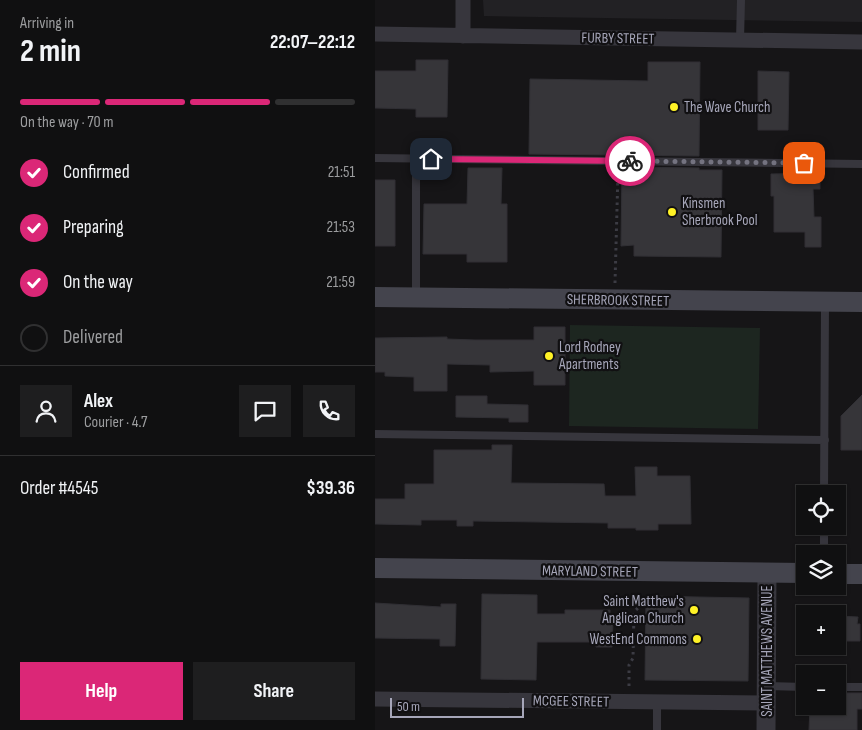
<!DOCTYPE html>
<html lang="en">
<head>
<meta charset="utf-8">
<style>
	:root { --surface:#101011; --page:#1e1e1f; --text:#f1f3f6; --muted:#9c9d9f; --line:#303031; --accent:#db2777 }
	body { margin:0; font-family:"Sofia Sans Condensed",sans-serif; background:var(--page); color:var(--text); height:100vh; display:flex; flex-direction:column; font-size:19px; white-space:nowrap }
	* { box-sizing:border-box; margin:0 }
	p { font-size:16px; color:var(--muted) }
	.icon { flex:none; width:28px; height:28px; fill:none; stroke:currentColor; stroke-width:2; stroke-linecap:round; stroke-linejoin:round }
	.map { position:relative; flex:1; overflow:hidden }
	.details { display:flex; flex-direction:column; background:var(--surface); width:375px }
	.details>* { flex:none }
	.controls { position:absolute; left:421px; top:485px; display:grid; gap:10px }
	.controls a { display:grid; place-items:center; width:50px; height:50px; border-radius:0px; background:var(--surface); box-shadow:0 1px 4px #0004,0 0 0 1px var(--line); font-size:25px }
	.scale { position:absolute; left:15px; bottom:12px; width:134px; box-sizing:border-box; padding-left:5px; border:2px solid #a6a6b9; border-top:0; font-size:14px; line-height:18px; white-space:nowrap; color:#a6a6b9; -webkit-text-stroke:4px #111012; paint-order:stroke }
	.pin { position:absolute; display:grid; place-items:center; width:42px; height:42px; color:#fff; margin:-21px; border-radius:10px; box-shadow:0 2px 8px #0006 }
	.courier { position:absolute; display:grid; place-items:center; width:50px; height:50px; margin:-25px; border:4px solid #db2777; border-radius:50%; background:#fff; color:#222; box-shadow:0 1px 6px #0007 }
	.summary em { font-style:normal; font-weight:700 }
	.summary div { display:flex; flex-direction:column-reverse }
	.summary { display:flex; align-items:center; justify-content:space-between; height:85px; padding:0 20px }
	h1 { font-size:32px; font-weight:700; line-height:38px }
	.bar { display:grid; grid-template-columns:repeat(4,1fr); gap:8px 5px; align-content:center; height:60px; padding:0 20px }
	.bar i { height:6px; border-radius:4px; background:var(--line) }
	.bar .on { background:var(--accent) }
	.bar p { grid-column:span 4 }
	.line { display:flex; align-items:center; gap:12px; padding:0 20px; border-top:1px solid var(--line) }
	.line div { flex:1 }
	.round { display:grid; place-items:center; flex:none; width:52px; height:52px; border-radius:0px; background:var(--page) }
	ol { padding:0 20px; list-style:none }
	li { display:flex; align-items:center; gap:15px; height:55px }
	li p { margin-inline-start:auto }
	li .icon { padding:5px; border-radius:50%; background:var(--accent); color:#fff; stroke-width:4 }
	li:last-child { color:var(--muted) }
	li i { width:28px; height:28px; border:2px solid var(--line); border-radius:50% }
	.cta { display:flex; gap:10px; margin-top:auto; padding:10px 20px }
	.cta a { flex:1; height:58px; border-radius:0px; background:var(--accent); color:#fff; font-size:20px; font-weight:700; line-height:58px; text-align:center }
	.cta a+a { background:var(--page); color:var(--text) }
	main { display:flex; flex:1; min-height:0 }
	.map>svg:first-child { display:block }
</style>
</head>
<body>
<main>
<section class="details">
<div class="summary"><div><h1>2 min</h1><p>Arriving in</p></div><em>22:07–22:12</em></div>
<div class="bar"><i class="on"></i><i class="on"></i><i class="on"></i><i></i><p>On the way · 70 m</p></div>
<ol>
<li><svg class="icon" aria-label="check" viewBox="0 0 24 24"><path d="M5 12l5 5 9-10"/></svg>Confirmed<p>21:51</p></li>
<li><svg class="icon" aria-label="check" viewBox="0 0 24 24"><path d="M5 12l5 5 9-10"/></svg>Preparing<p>21:53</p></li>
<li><svg class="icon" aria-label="check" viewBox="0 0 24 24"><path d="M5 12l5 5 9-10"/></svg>On the way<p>21:59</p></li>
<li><i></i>Delivered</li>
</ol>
<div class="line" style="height:90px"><a class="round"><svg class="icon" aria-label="person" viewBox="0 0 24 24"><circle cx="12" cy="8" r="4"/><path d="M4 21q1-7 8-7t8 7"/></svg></a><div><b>Alex</b><p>Courier · 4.7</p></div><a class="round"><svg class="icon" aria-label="chat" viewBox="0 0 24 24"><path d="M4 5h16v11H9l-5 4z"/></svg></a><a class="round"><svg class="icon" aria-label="phone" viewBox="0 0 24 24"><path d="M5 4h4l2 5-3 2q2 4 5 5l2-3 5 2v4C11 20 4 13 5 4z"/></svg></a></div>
<div class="line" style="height:65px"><div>Order #4545</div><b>$39.36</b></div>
<div class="cta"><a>Help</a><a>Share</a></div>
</section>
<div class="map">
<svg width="487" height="730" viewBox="0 0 487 730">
	<rect width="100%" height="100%" fill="#161517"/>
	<path fill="#222124" d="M108,0h379v22l-378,-6z"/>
	<path fill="#1d2620" d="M195,325l190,3 -2,101 -189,-3z"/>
	<path fill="#363539" stroke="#302f34" d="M41,60h32l-1,57h-31v-8l-41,-1v-37h41z
		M273,62h52l-1,94 -170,-2 1,-75 118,2z
		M383,71l31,1 -1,58h-30z
		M247,167l77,1v2h23l-1,87 -87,-1v-11l-13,1z
		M93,168h34l-1,36h6v58h-40v-8h-44l1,-50h43z
		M445,173v16h-7l1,28h7v30h-16v-15h-31v-36h-3v-22z
		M0,180h20v66h-20z
		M159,327h31v58h-31v-14l-44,1v-7l-43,-1v27h-33v-14l-29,-1v-4h-10v-34l72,-1v2l28,1h59z
		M487,395v55h-21v-34z
		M81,396h31v8l41,1v17h-19v-4l-53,-1z
		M117,445h20l-1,38 93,1 1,12h31l-1,-29h22v9h33l1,48h-33v6h-22v-2h-28v-5l-135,-2v5h-16v-6h-36v5l-46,-1v-25h30v-15h29v-34h58z
		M107,594l55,1v19h28v-4h45v8l3,1 -1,28h-16v-5h-59l-1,38 -55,-1z
		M271,596l103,2 -1,83 -103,-1z
		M0,603l66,4v-3h15l-1,42h-15v-7l-65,-1z
		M463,616l20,1 -1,7h3v17h-23z
		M462,693h25v16h-5v21h-48l1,-24h27z"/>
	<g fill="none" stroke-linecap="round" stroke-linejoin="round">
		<path stroke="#3c3c44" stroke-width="3" stroke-dasharray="2.5 4" stroke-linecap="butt" d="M240,283l3,-111
			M254,686v-21l4,-7 1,-46 5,-5 -2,-15"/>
		<path stroke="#37363d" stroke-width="8" d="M365,40l1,-40
			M0,158l487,6
			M41,298v-121
			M0,434l450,6
			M449,494l1,-191
			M449,554v-28
			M392,686l38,1
			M462,687h25
			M282,730v-28"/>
		<path stroke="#37363d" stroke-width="15" d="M0,34l487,8
			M88,36v-36
			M0,699l391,4"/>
		<path stroke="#37363d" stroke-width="19" d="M391,730l1,-157"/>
		<path stroke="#44444d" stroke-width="20" d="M0,297l487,5
			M0,568l430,5
			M462,574h25"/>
	</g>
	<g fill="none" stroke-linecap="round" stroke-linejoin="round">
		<path stroke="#747380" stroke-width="5" stroke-dasharray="0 9" d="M255,161l174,2"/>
		<path stroke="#db2777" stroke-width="6" d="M56,159l199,2"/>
	</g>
	<g fill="#fff226" stroke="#111012" stroke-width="2">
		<circle cx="299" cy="107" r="5"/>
		<circle cx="297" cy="212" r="5"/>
		<circle cx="174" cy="356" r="5"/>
		<circle cx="319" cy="610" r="5"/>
		<circle cx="322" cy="639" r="5"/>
	</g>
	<g text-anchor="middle" stroke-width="4.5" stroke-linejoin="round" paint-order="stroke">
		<g font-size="15" fill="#a6a6b9" stroke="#111012">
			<text transform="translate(243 38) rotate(1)" y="5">FURBY STREET</text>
			<text transform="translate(243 300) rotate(1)" y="5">SHERBROOK STREET</text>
			<text transform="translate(215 571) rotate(1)" y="5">MARYLAND STREET</text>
			<text transform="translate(392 651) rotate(-90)" y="5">SAINT MATTHEWS AVENUE</text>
			<text transform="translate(196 701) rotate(1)" y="5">MCGEE STREET</text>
		</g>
		<g font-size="15" fill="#a6a6b9" stroke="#111012" text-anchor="start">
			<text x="309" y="112">The Wave Church</text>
			<text x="307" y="208">Kinsmen<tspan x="307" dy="17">Sherbrook Pool</tspan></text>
			<text x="184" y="352">Lord Rodney<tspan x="184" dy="17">Apartments</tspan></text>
			<text x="309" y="606" text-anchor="end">Saint Matthew's<tspan x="309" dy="17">Anglican Church</tspan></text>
			<text x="312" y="644" text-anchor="end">WestEnd Commons</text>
		</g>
	</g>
</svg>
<div class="controls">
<a><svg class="icon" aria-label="locate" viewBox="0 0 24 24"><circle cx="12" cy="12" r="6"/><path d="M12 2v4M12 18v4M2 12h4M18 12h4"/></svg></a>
<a><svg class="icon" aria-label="layers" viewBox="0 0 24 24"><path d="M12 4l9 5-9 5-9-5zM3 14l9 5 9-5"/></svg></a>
<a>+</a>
<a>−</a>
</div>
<div class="scale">50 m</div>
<div class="pin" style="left:429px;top:163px;background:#ea580c"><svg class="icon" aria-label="bag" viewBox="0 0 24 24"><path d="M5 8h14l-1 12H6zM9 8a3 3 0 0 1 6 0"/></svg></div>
<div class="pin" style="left:56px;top:159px;background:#1f2937"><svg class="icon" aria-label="home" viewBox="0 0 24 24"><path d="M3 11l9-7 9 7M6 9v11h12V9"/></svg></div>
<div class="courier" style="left:255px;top:161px"><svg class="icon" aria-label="bike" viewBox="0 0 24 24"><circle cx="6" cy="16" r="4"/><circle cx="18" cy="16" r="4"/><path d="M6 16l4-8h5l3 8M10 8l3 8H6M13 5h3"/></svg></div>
</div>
</main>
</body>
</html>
